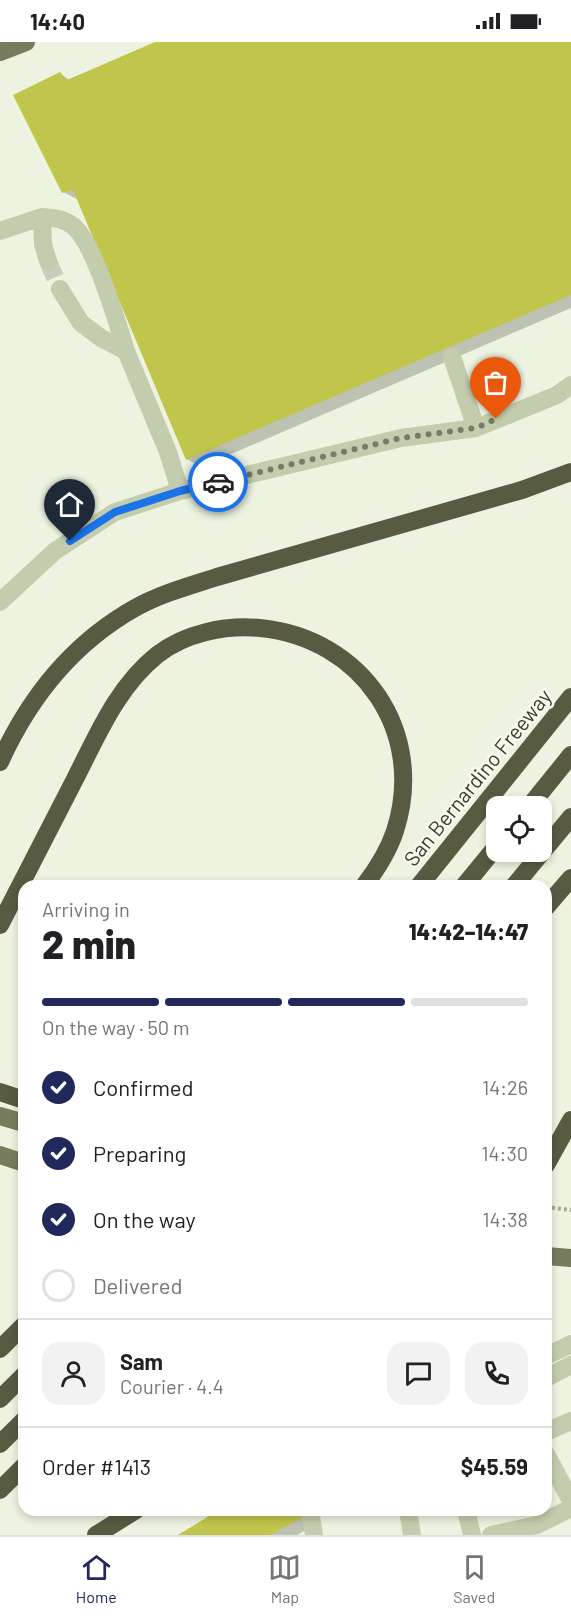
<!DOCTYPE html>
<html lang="en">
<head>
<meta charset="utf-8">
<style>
	:root { --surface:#fff; --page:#f2f2f2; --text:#202124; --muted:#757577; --line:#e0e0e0; --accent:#20285c }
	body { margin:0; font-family:Barlow,sans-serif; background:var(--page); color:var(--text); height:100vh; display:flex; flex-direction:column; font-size:22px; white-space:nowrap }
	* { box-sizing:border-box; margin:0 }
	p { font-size:20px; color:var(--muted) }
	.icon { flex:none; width:33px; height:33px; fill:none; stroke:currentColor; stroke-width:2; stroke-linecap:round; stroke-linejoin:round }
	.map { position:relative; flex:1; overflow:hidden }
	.side { position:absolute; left:18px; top:838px; width:534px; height:636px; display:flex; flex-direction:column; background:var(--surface); border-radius:18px; box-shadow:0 3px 9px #0003 }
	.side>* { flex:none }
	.tools { position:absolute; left:486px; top:754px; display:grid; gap:12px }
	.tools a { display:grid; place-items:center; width:66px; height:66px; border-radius:12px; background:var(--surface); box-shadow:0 3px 9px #0003; font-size:30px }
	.pin { position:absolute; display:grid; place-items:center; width:51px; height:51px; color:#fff; margin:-62px -26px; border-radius:50% 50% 50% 0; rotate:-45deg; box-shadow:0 0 6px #0007 }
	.pin .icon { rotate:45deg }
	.courier { position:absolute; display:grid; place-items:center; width:60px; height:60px; margin:-30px; border:4px solid #1a73e8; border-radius:50%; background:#fff; color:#222; box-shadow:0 2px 8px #0007 }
	.summary em { font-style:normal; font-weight:800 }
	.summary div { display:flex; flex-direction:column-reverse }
	.summary { display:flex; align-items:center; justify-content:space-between; height:102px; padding:0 24px }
	h1 { font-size:39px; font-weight:800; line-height:45px }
	.bar { display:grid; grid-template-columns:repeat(4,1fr); gap:9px 6px; align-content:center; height:72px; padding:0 24px }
	.bar i { height:8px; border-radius:4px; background:var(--line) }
	.bar .active { background:var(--accent) }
	.bar p { grid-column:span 4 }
	.line { display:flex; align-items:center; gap:15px; padding:0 24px; border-top:2px solid var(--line) }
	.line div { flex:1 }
	.round { display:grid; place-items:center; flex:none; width:63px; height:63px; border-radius:18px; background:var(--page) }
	ol { padding:0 24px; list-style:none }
	li { display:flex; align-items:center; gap:18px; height:66px }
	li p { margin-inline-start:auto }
	li .icon { padding:6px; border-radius:50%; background:var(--accent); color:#fff; stroke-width:4 }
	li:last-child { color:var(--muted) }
	li i { width:33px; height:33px; border:3px solid var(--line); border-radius:50% }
	.status { display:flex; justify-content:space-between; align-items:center; height:42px; padding:0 30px; background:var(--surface); direction:ltr }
	.status svg { height:16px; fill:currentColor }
	.menu { display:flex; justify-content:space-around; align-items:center; height:84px; border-top:2px solid var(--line); background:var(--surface); font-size:16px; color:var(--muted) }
	.menu a { display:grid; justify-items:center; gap:3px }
	.menu .active { color:var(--accent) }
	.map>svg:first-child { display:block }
</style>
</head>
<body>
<div class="status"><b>14:40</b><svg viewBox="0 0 49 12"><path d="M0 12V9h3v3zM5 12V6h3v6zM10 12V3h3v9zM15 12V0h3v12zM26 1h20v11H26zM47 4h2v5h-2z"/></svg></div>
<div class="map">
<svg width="571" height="1493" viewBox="0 0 571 1493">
	<rect width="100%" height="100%" fill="#edf3e0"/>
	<path fill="#0003" d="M159,0h412v266l-370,159 -14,-8 -108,-259 -16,-8 -3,-118 10,6z
		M222,1468h92l1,15 -18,10h-116z"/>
	<path fill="#c0c54c" d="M155,0h416v253l-385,165 -113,-270 -11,3 -49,-98 47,-23 7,8z
		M219,1468h82l1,8 -32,17h-92z"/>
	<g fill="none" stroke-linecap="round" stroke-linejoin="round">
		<path stroke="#c9cebc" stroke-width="18" stroke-dasharray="18 9" stroke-linecap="butt" d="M48,219l12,28"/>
		<path stroke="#a4ab8b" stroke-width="4" stroke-dasharray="3 3" stroke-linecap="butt" d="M546,1165l25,3"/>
		<path stroke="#c3ccac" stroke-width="18" d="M42,175c12,1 21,1 31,9 20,15 45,98 53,125
			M0,189l42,-14 1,27 5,17
			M452,315l24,71
			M180,449l221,-53 75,-10 81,-33 14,-10
			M0,560l55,-51 60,-39 65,-21 -12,-39 -42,-101 -25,-13 -20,-15 -21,-34
			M546,1314l25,-12
			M546,1336l25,-13
			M546,1390l25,-11
			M546,1412l25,47
			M310,1468l4,25
			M408,1468l4,25
			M466,1468l6,25
			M491,1493l46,-10 34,-17"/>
		<path stroke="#777c5c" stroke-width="18" d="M0,10l26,-10
			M0,1074l24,7
			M0,1113l24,8
			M546,1214l25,2"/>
		<path stroke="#585b42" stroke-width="18" d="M0,720c29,-64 73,-119 135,-154 25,-14 54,-22 82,-31l305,-87 49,-18
			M529,765l42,-52
			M419,844l152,-189
			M464,844l32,-39
			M514,844l57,-69
			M546,865l25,-29
			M0,883c25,-48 50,-97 75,-146 22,-43 42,-92 82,-124 28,-22 68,-30 103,-27 102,10 167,104 135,203 -7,21 -18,38 -31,55
			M0,1050l24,8
			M546,1123l25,-45
			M0,1307l24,-24
			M0,1357l24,-24
			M0,1402l24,-24
			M0,1448l24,-24
			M96,1493l40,-25"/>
	</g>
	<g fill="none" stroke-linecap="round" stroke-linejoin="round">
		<path stroke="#777b6a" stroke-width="6" stroke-dasharray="0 10.8" d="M218,440l183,-44 75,-10 20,-9"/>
		<path stroke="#1a73e8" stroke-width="8" d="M70,499l45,-29 65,-21 38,-9"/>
	</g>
	<g text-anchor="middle" stroke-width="5" stroke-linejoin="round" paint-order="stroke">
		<g font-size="21" fill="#383a2b" stroke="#f6faed">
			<text transform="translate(478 736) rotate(-51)" y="7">San Bernardino Freeway</text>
		</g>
	</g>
</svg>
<div class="tools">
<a><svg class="icon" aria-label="locate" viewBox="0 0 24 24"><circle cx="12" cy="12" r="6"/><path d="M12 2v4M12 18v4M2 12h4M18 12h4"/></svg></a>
</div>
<div class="pin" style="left:496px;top:377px;background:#ea580c"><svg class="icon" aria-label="bag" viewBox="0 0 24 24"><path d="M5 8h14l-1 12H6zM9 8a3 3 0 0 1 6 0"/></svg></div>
<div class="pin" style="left:70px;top:499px;background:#1f2937"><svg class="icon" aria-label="home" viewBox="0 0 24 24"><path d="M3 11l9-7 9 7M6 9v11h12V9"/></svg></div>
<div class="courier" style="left:218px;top:440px"><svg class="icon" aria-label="car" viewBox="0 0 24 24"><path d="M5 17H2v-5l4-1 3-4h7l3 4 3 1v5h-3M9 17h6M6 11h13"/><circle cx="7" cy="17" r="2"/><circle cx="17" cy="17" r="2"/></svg></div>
<section class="side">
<div class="summary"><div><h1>2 min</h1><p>Arriving in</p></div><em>14:42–14:47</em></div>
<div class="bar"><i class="active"></i><i class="active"></i><i class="active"></i><i></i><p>On the way · 50 m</p></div>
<ol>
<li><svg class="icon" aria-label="check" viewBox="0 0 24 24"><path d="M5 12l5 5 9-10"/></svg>Confirmed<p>14:26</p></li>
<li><svg class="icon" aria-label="check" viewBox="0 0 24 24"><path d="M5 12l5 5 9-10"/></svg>Preparing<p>14:30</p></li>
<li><svg class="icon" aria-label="check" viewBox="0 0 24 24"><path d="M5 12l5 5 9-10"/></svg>On the way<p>14:38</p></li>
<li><i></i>Delivered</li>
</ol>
<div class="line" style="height:108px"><a class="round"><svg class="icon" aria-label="person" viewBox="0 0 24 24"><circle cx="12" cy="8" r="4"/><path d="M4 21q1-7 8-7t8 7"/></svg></a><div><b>Sam</b><p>Courier · 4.4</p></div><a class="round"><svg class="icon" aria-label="chat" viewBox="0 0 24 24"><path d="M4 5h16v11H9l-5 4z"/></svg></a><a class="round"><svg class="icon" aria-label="phone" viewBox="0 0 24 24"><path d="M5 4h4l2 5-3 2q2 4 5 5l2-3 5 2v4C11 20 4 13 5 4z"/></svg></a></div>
<div class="line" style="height:78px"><div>Order #1413</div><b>$45.59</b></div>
</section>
</div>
<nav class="menu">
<a class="active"><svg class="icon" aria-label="home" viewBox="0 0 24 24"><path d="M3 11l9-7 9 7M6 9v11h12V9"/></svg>Home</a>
<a><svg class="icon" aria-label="map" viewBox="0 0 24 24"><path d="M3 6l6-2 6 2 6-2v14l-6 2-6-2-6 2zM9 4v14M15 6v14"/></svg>Map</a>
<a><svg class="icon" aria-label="saved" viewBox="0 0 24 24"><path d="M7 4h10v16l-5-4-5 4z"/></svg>Saved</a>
</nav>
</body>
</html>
